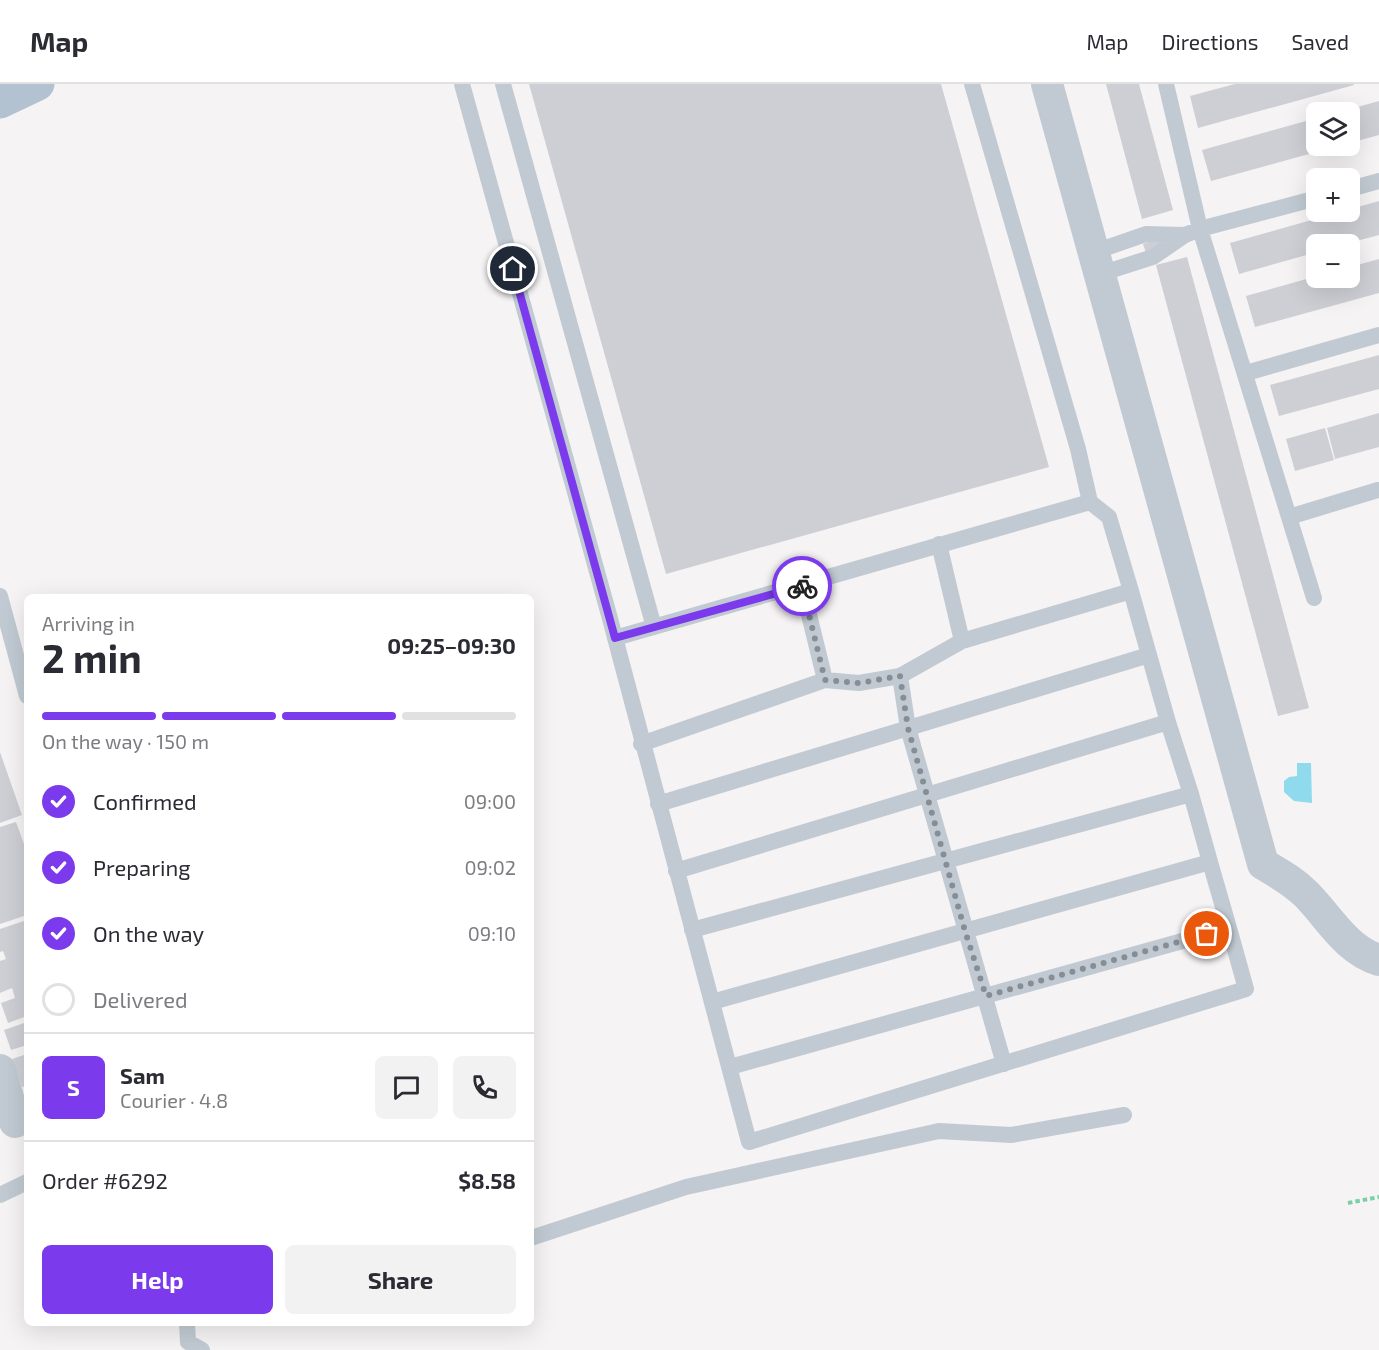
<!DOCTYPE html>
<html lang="en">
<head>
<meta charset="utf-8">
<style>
	:root { --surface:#fff; --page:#f2f2f3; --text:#2b2b33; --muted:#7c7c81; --line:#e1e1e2; --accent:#7c3aed }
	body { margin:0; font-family:"Exo 2",sans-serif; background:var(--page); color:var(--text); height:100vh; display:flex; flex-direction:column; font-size:22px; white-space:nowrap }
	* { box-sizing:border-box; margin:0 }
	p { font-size:20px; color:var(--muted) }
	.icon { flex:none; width:33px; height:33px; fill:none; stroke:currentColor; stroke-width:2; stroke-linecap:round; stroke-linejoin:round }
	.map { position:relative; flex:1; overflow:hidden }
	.sheet { position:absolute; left:24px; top:510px; width:510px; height:732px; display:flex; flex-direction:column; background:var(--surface); border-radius:9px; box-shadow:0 6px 24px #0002 }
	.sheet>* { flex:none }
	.fabs { position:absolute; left:1306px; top:18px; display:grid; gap:12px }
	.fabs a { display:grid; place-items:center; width:54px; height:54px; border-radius:9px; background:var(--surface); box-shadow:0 6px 24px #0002; font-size:30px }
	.pin { position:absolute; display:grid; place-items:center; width:51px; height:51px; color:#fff; margin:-26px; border:3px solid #fff; border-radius:50%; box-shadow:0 2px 6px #0007 }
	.courier { position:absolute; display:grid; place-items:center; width:60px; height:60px; margin:-30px; border:4px solid #7c3aed; border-radius:50%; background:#fff; color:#222; box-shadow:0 2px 8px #0007 }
	.head em { font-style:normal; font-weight:700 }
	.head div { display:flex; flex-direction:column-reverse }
	.head { display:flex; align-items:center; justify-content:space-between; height:102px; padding:0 18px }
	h1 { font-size:39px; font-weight:700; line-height:45px }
	.bar { display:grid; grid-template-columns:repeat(4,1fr); gap:9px 6px; align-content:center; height:72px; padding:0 18px }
	.bar i { height:8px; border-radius:4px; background:var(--line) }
	.bar .selected { background:var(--accent) }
	.bar p { grid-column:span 4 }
	.line { display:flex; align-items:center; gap:15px; padding:0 18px; border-top:2px solid var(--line) }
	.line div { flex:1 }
	.round { display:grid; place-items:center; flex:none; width:63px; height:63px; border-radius:9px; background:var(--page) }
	ol { padding:0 18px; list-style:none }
	li { display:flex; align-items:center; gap:18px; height:66px }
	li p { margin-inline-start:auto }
	li .icon { padding:6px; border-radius:50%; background:var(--accent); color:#fff; stroke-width:4 }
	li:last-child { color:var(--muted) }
	li i { width:33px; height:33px; border:3px solid var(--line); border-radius:50% }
	.cta { display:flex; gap:12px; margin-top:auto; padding:12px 18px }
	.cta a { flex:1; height:69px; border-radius:9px; background:var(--accent); color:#fff; font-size:24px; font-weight:700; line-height:69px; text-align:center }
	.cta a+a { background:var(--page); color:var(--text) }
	header { display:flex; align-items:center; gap:36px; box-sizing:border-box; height:84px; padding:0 30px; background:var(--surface); border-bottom:2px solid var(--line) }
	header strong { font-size:28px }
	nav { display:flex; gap:33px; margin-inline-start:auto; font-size:21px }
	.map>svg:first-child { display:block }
</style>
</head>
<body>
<header>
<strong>Map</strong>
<nav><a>Map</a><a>Directions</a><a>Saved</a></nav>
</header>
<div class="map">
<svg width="1379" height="1266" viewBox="0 0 1379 1266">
	<rect width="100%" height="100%" fill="#f5f3f3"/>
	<path fill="#90daee" d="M1297,679h14l1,40 -18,-2 -10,-9v-11l5,-4 8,-1z"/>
	<path fill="#cdcfd5" d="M529,0h412l108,383 -383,107z
		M1106,0h33l34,126 -31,9z
		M1235,0h119v1l-156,43 -8,-32z
		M1379,17v34l-29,8v-31h-10z
		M1317,34v28h21l-127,35 -9,-31z
		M1379,117v34l-34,9h-28v8l-78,22 -9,-31z
		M1158,154l4,9 -16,6 -3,-9z
		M1187,173l122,451 -31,8 -122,-451z
		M1379,175v34l-124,34 -9,-31 71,-20 33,2v-11z
		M1379,271v34l-100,27 -9,-31z
		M1379,329v34l-44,12 -8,-31z
		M1325,344l9,32 -39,11 -9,-32z
		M0,668l22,63 -22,8z
		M16,738l11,30v63l-27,9v-97z
		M27,836v96l-19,7 -7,-20 14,-5 -3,-10 -12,5v-32l6,-2 -3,-8 -3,1v-23z
		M27,938v23l-16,5 -7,-20z
		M27,970v32l-5,1 -10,-28z"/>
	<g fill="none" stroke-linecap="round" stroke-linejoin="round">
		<path stroke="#7ad0a6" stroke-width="4" stroke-dasharray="4.5 3" stroke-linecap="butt" d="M1348,1119l31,-6"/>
		<path stroke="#c1cad2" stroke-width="16" d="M462,0l147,531 140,527 497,-153 -17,-61
			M503,0l151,543
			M1166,0l34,145 114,369
			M1350,105l29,-8
			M1094,168l52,-18 39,1
			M1100,190l53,-17 32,-22 15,-6 117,-31
			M1246,289l133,-38
			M1289,433l89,-27
			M939,460l23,97
			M802,502l23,94
			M0,512l27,100
			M615,554l475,-136 -12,-53 -106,-365
			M900,592l8,52 96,336
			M641,660l184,-64 34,3 41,-7 62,-35 169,-50 -22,-74 -19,-15
			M658,720l491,-149 -18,-64
			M676,787l492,-149 -19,-67
			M692,846l499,-136 -23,-72
			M712,918l498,-140 -19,-68
			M730,983l499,-139 -19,-66
			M0,1111l27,-13
			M531,1154l155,-51 253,-56 72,4 113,-20
			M187,1239l1,19 14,8"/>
		<path stroke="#c1cad2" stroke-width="32" d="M1047,0l216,780c15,9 30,17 43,30 24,24 39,55 73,66
			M0,986l15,52"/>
		<path stroke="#b3c2d1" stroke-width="33" d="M0,18l38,-18"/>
	</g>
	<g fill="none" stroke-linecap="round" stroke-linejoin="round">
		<path stroke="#868d94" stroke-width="6" stroke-dasharray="0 10.8" d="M802,502l23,94 34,3 41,-7 8,52 57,203 21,65 221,-62"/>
		<path stroke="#7c3aed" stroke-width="8" d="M513,185l102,369 187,-52"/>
	</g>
</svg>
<div class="fabs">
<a><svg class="icon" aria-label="layers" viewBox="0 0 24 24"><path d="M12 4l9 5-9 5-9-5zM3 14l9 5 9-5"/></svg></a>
<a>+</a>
<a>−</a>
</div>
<div class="pin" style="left:1207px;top:850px;background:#ea580c"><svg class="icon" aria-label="bag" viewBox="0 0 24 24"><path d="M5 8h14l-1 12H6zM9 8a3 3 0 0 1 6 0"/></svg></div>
<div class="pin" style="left:513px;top:185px;background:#1f2937"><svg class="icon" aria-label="home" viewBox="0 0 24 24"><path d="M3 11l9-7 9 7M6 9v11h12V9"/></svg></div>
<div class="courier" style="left:802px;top:502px"><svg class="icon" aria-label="bike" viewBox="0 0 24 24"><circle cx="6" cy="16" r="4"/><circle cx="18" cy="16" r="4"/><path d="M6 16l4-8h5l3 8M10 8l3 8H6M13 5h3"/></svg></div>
<section class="sheet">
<div class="head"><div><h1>2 min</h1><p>Arriving in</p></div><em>09:25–09:30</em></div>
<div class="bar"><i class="selected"></i><i class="selected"></i><i class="selected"></i><i></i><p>On the way · 150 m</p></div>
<ol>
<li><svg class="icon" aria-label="check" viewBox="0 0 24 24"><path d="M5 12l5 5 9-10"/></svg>Confirmed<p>09:00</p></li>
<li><svg class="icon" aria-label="check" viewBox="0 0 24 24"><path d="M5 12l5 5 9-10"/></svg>Preparing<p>09:02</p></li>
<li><svg class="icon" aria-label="check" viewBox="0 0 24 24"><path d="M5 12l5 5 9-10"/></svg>On the way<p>09:10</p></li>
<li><i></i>Delivered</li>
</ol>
<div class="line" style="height:108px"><b class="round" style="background:var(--accent);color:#fff">S</b><div><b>Sam</b><p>Courier · 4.8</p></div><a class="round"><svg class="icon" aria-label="chat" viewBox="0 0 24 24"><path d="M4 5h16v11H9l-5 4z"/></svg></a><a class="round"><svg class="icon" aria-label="phone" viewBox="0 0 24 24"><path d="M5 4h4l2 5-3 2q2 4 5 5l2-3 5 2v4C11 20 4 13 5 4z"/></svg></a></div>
<div class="line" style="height:78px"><div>Order #6292</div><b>$8.58</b></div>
<div class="cta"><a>Help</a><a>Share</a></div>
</section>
</div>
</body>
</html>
